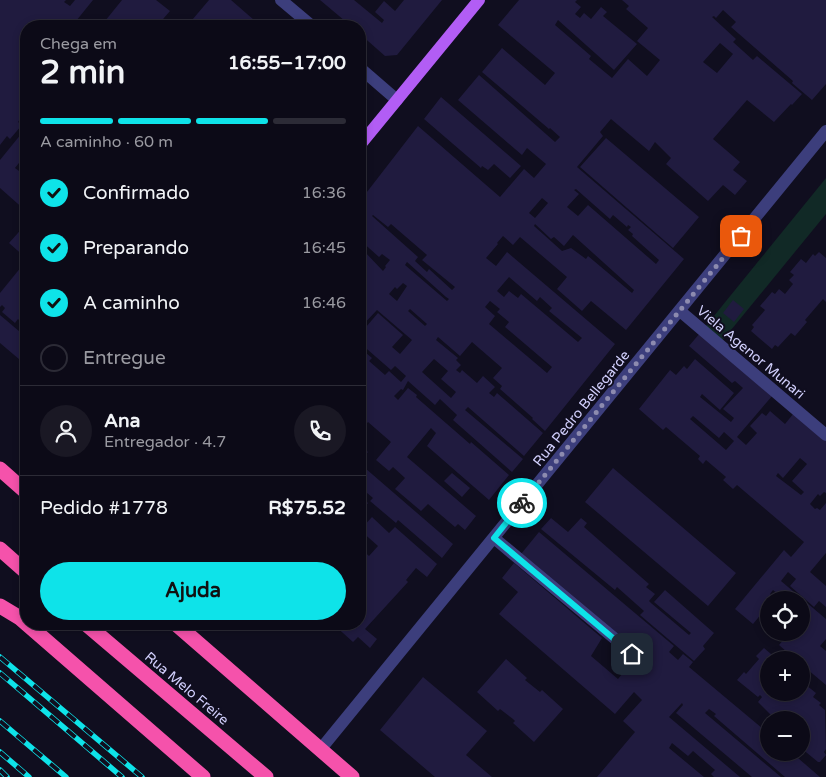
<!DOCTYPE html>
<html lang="pt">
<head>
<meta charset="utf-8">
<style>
	:root { --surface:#0c0a17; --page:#1a1824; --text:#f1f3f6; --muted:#9a9aa1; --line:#2c2b36; --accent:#0ee3e9 }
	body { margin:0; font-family:"Varela Round",sans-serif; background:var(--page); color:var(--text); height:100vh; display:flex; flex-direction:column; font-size:19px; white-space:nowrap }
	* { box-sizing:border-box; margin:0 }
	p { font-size:16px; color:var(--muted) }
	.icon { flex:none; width:28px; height:28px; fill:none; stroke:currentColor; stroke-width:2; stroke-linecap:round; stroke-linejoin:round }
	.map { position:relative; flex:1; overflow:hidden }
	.details { position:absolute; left:20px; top:20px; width:346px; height:610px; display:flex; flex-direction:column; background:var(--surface); border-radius:20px; box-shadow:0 2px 8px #0003,0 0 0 1px var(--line) }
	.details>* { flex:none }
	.tools { position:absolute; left:760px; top:591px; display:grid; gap:10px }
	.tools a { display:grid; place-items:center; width:50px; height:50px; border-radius:50%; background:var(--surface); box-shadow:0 2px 8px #0003,0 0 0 1px var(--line); font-size:25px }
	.pin { position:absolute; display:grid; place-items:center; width:42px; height:42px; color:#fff; margin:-21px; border-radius:10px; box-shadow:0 2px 8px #0006 }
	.courier { position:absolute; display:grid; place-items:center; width:50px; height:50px; margin:-25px; border:4px solid #0ee3e9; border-radius:50%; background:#fff; color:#222; box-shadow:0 1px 6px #0007 }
	.head em { font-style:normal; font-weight:700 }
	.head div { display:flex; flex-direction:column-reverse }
	.head { display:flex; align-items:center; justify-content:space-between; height:85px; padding:0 20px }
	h1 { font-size:32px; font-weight:700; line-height:38px }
	.bar { display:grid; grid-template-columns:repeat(4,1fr); gap:8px 5px; align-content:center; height:60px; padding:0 20px }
	.bar i { height:6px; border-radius:4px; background:var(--line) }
	.bar .selected { background:var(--accent) }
	.bar p { grid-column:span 4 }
	.line { display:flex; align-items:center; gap:12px; padding:0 20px; border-top:1px solid var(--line) }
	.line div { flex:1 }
	.round { display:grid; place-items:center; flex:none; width:52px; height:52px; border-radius:26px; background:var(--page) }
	ol { padding:0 20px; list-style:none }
	li { display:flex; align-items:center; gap:15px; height:55px }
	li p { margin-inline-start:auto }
	li .icon { padding:5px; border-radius:50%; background:var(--accent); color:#111; stroke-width:4 }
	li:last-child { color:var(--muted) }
	li i { width:28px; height:28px; border:2px solid var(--line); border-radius:50% }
	.button { display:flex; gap:10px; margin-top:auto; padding:10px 20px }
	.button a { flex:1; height:58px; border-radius:30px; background:var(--accent); color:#111; font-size:20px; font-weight:700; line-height:58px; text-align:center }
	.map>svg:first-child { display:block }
</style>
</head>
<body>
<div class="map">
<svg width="826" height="777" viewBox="0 0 826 777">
	<rect width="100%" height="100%" fill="#100e1f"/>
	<path fill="#112926" d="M826,178v36l-104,127 -17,-14z"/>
	<path fill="#201b3f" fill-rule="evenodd" d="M0,0h66l-2,2 6,4 5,-6h18l-21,26h-46v85l-8,11 4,3 -12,14 -3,-3 -7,9z
		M122,0h34l14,11 -13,15h-56z
		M209,0h22l30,26h-74z
		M320,0h34l28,23 2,-3 -9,-8 9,-11 11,10 9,-11h38l-45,55 -12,1 -25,-22v-8h-9z
		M519,0h58l-2,2 6,5 -6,7 5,4 4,-5 7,6 10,-12 6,5 -4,4 34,28 -23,26 -56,-50 -3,5 36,31 -2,3 23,19 16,-19 19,17 13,-16 -23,-19 11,-13 -22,-19 3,-3 -7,-6h204v84l-14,16 -20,-17 1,-2 -62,-54 5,-5 -13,-12 -7,8 -2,-2 -2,1 24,22 -3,3 20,18 4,-4 45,38 -10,11 -1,-1 -17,18 -27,-22 -34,39 27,23 -7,8 14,11 -12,14 -12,-10 -15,16 -42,-37 5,-6 -16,-16 -6,9 -38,-32 -11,13 3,4 -26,31 107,92 -58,71 -35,-29 -9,10 -25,-22 10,-12 -47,-40 -7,8 -10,-9 -6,7 1,1 -12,14 10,8 11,-14 108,92 -70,87 -13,-12 1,-1 -33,-29 2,-3 -9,-8 9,-10 -30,-26 -12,14 -22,-19 -2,3 22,18 -2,2 5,5 -5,5 4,3 2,-3 15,13 6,-7 12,11 -6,6 5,4 3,-4 46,40 -19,23 -56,-49 -3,3 58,49 -11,13 -59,-52 4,-5 -17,-16 -5,6 -27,-24 -5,9 -2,-1 -7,7 4,4 10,-12 9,7 -1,2 54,47 1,-2 38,33 -20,25 -62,-54 9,-13 -5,-5 -24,29 69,59 -11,14 -7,-6 -3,3 -27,-23 -7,7 -26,-22 10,-11 -12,-11 -4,4 -13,-11 15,-18 -23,-20 -8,10v-84l12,10 -3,3 16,14 4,-4 12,11 5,-6 -11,-10 -4,4 -31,-27v-9l18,-21 25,22 -11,12 8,7 12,-14 -35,-30 -17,18v-77l2,2 2,-2 19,20 3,-4 -1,-1 5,-6 -8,-6 -3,3 -19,-17v-39l58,-75 82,71 24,-28 10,9 12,-14 -19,-16 -5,7 -64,-55 21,-25 76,67 5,-5 -10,-9 -1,1 -67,-57 20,-24 43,37 10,-12 -57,-48zM720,43l13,11 -16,19 -14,-11zM576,189l34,30 3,-4 14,12 1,-2 3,2 -3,3 5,4 -1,2 27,24 -3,4 -68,-59 -10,11 -11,-9 12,-13 -5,-4zM542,198l6,5 -13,15 -6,-5zM373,215l15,12 3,-3 36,31 -5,5 33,27 -3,3 -23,-21 -2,3 -12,-11 3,-4 -46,-41zM535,224l16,15 3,-2 10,9 9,-11 61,55 -2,3 -44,-37 -2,3 -15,-11 -9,3 -28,-25zM407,262l39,35 3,2 -2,2 -42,-36zM509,277l28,24 3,-4 12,11 -3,3 33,27 -4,4 -57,-48 -3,4 -9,-7 -5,6 -7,-6zM403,283l4,3 -10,15 -8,-7 6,-7 2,2zM490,301l10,8 -3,3 12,10 -4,5 47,40 -5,6 -58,-49 6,-8 -10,-9zM410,309l17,15 -2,2 -17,-15zM434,359l14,12 -7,8 15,13 -5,6 -29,-26z
		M441,97l80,69 -11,12 -16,-14 -6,6 -6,-4 -1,2 -57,-49z
		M26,128v26l-11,14 4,3 7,-10v50l-26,-23v-28z
		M606,138l93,79 -26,31 -93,-81z
		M26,224v34l-17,-15z
		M819,252l7,6v44l-3,-3 -18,21 2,2 -12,14 -4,-3 -13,14 -3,-2 -3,4 -21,-18 3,-4 -2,-2 13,-15 -5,-4 12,-14 3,2 4,-5 6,5 8,-10 -4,-4 5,-5 -4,-3 11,-13 5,4 7,-9 2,2z
		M26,261v66l-8,-8 -3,4 -13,-11 3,-4 -3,-3 -2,2v-14z
		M733,300l11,9 -10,13 -11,-9z
		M0,315l26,22v28l-26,-22z
		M700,333l73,62 -36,42 9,8 11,-12 -7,-7 12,-13 4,3 4,-5 15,13 9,-11 32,28v52l-2,-1 -4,4 -2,-2 -8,10 5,5 2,-1 3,2 6,-7v50l-16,19 16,14v21l-7,-6 -5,6 -24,-21 6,-7 -8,-7 -7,9 45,38v20l-6,7 6,5v34l-25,-21v-4h-5l-17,-15 11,-13h11v-32h-16l-12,-10 -3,4 6,6h-7v9l-2,-2 -14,17 -18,-15 49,-59 7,7 13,-15 -67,-57 -4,4 -10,-9 3,-3 -20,-17 -3,4 -5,-5 2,-3 -34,-29 -3,3 -24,-21 31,-39 6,5 8,-9 3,3 8,-10 39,34 -14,17 -18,-16 -2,3 31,25 3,-4 -11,-9 20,-21 -8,-7 -3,2 -43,-37zM693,416l26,22 5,-6 10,9 -8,9 -36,-31zM800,458l7,6 -15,17 12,11 -3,3 -25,-19 2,-3 5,5z
		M360,445l8,7 -8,9z
		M365,468l88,76 -11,14 -44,-38 -2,3 -26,-22 3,-3 -13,-11v-13z
		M613,468l123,105 -28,33 -123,-104z
		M452,473l18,15 -8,9 -18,-16z
		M360,496l8,7 -8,10z
		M372,517l17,16 6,-6 42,37 -10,13 -11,-9 -10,12 2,2 -43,47 12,10 -7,9 -12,-11 -5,5 -20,-18h27v-39l3,-4 -3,-3v-30l9,8 9,-10 -18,-16z
		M551,518l17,14 13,-14 6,5 -3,4 65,57 -3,3 9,7 -6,7 2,2 38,32 2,-2 -37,-31 11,-12 49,43 -11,13 2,3 -11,12 -54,-46 4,-4 -27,-24 -2,3 -74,-61z
		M539,532l135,114 -5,6 9,8 5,-6 10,8 -4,5 80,67v18h22l29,25h-35l-71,-61 2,-2 -7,-5 -4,4 76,64h-29l-76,-64 7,-8 -1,-2 -13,14 71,60h-26l-3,-3 4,-4 -22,-19 -5,5 -16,-13 -3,5 35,29h-107l38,-45 -12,-11 19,-21 -8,-8 -19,22 -116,-100 19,-22 -16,-14 12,-15 88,75 -11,18 27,23 21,-26 -118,-99z
		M764,648l14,12h-9v32h32v-11l15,12 -3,4 8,6 -2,2 6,5 1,39 -2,3 2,3 -6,7h-2l-17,-14v-28h-34l4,-5 -13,-13 4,-5 -2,-2 -2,2 -21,-17 7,-8 2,2 13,-15 -3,-3z
		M506,659l21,19 -2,2 15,12 2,-2 21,19 -29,33 -21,-19 2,-2 -2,-2 -13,-10 -2,2 -21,-19z
		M423,677l64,54 -21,24 26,22h-57l-55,-47z"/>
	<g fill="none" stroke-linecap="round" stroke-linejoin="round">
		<path stroke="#3c3e7c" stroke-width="12" d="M281,0l31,26
			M360,68l37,32
			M680,311l146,124
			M494,538l138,115
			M320,750l506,-619"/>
		<path stroke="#b25df5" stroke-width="12" d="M360,145l119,-145"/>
		<path stroke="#f552ab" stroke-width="15" d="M0,469l26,23
			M0,549l26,23
			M0,606l20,12 183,159
			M86,624l180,153
			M176,624l176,153"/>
		<g stroke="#0ee3e9" stroke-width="5.5">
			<path id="rail" d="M0,657l142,120
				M0,673l122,104
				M0,721l66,56
				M0,752l29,25
				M0,770l7,7"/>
		</g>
		<use href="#rail" stroke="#100e1f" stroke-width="4" stroke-dasharray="11" stroke-linecap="butt"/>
	</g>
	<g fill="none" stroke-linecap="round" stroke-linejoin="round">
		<path stroke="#8d8baf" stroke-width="5" stroke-dasharray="0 9" d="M522,503l219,-267"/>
		<path stroke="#0ee3e9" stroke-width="6" d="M522,503l-28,35 138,116"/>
	</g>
	<g text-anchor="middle" stroke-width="4" stroke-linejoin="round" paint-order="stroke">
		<g font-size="14" fill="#d1cffc" stroke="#100e1f">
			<text transform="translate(751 352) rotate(40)" y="5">Viela Agenor Munari</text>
			<text transform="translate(581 408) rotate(-51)" y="5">Rua Pedro Bellegarde</text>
			<text transform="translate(187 688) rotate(40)" y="5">Rua Melo Freire</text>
		</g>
	</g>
</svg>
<div class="tools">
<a><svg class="icon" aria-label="locate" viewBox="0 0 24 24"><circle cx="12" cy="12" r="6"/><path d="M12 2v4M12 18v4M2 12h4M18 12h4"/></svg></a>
<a>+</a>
<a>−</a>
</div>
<div class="pin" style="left:741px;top:236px;background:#ea580c"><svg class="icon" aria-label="bag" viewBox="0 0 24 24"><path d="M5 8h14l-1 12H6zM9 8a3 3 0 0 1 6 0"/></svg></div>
<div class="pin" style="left:632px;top:654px;background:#1f2937"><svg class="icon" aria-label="home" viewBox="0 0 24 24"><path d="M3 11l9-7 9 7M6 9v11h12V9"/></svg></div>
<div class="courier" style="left:522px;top:503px"><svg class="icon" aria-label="bike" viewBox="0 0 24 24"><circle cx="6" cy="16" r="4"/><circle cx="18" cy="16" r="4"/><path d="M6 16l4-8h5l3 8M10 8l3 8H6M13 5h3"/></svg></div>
<section class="details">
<div class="head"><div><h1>2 min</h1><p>Chega em</p></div><em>16:55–17:00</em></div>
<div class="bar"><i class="selected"></i><i class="selected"></i><i class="selected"></i><i></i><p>A caminho · 60 m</p></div>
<ol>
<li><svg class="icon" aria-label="check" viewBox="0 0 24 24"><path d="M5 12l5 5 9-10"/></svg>Confirmado<p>16:36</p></li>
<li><svg class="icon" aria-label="check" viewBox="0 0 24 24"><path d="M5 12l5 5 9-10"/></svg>Preparando<p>16:45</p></li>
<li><svg class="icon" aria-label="check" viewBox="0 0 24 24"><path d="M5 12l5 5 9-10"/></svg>A caminho<p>16:46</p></li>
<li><i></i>Entregue</li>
</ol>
<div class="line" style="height:90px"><a class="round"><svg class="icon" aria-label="person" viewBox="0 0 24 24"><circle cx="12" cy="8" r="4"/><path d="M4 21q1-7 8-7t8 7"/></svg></a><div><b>Ana</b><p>Entregador · 4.7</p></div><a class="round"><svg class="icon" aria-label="phone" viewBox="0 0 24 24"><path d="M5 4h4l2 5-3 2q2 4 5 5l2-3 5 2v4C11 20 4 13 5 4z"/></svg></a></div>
<div class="line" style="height:65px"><div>Pedido #1778</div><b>R$75.52</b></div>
<div class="button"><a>Ajuda</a></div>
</section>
</div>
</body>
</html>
